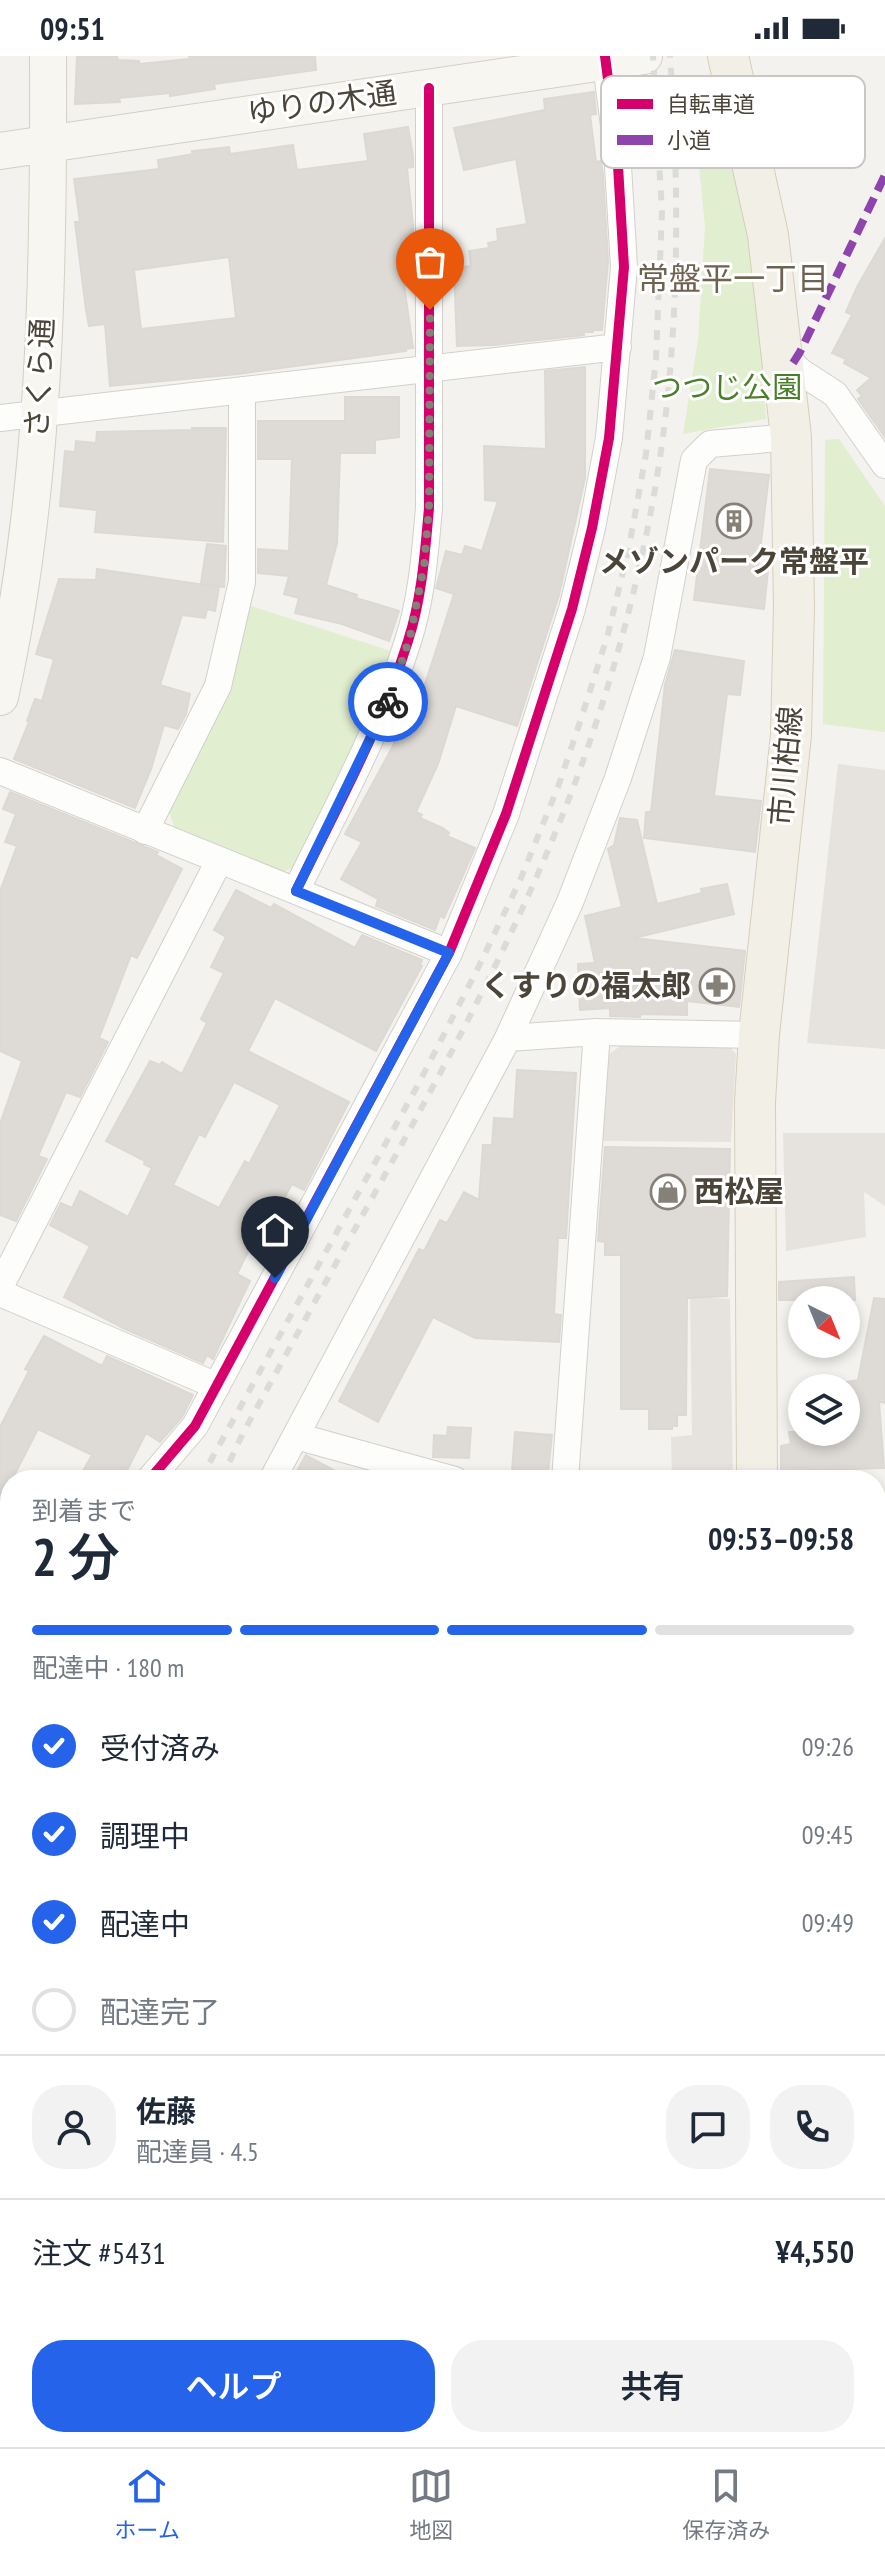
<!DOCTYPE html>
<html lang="ja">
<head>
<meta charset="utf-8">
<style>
	:root { --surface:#fff; --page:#f2f2f3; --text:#1f2937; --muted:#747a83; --line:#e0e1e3; --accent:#2563eb }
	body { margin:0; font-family:"PT Sans Narrow","Noto Sans JP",sans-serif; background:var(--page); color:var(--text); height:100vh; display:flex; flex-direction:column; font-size:30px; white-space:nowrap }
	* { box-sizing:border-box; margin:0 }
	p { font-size:26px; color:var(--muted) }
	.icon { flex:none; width:44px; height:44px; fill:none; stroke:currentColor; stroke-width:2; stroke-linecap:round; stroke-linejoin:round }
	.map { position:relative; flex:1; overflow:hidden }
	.sheet { position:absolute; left:0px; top:1414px; width:886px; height:978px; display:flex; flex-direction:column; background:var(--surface); border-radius:32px 32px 0 0; box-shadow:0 4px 12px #0003 }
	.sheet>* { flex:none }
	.needle { width:52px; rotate:137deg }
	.tools { position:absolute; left:788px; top:1230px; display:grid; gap:16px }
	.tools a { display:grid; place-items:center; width:72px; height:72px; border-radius:50%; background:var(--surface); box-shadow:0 4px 12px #0003; font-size:40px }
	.pin { position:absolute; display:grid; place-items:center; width:68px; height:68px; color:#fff; margin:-82px -34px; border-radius:50% 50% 50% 0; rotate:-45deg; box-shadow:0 0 8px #0007 }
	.pin .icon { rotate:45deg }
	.courier { position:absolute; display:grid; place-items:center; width:80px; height:80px; margin:-40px; border:6px solid #2563eb; border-radius:50%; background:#fff; color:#222; box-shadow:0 2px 10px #0007 }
	.headline em { font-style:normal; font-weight:600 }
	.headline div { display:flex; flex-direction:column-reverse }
	.headline { display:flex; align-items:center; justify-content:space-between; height:136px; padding:0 32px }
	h1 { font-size:52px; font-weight:600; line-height:60px }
	.bar { display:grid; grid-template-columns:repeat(4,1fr); gap:12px 8px; align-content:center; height:96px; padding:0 32px }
	.bar i { height:10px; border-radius:6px; background:var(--line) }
	.bar .selected { background:var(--accent) }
	.bar p { grid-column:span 4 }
	.line { display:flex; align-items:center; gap:20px; padding:0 32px; border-top:2px solid var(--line) }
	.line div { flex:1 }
	.round { display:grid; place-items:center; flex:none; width:84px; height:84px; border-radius:32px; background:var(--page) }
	ol { padding:0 32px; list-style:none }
	li { display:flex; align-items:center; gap:24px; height:88px }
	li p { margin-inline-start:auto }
	li .icon { padding:8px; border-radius:50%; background:var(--accent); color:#fff; stroke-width:4 }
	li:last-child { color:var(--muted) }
	li i { width:44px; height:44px; border:4px solid var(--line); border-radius:50% }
	.button { display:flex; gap:16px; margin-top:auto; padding:16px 32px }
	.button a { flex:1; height:92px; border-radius:32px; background:var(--accent); color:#fff; font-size:32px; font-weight:600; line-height:92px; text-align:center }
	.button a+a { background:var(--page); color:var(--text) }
	.status { display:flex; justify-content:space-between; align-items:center; height:56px; padding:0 40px; background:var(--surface); direction:ltr }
	.status svg { height:22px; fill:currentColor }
	.tab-bar { display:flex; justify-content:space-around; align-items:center; height:112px; border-top:2px solid var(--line); background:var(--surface); font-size:22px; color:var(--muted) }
	.tab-bar a { display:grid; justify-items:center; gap:4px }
	.tab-bar .selected { color:var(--accent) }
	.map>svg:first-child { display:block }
</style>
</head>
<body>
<div class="status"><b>09:51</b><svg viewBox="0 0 49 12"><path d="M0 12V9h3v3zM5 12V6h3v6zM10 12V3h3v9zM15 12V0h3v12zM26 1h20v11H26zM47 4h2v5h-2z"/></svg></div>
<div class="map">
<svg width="885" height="2391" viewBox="0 0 885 2391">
	<rect width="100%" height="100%" fill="#f4f2ee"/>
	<path fill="#e1eecf" d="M706,33l24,68 22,80 14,182 -83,15 15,-94 7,-113 -13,-133z
		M839,383l46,67v226l-62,-8 2,-284z
		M248,549l143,46c-22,76 -61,145 -96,215l-11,6 -110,-45 -5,-16 56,-114z
		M876,2361l9,1v29h-104v-9h95z
		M603,2382h138v9h-138z"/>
	<path fill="#e6e3df" d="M838,708l47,6v279l-78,-6z
		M728,988l8,10 -5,88 -129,-1 4,-85 16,-11z
		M783,1077h102v73l-21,-14 2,45 -80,14z
		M690,1241l40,2 3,181h-61l-1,-43 21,-2z
		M0,2078l10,5v136l-10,-5z
		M10,2360v22h35l-6,9h-39v-13z"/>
	<path fill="#dedbd6" stroke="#dcd9d4" stroke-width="2" fill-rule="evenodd" d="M77,0h40l1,4 21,1v3l51,-5 -1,-3h126l1,14 -102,14 1,5 -45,7v-3l-51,5 1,4 -45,2z
		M594,36l2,22 -6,1 6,47 5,-1 2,14 5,86 -6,69h-9v2h-9v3l-91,10 -36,1 -3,-78 17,-2 -2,-15 20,-3 -1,-5 10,-2 -1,-12 30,-5 -11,-65 -52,11 -10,-42 91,-18 -1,-11z
		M408,71l5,29v11l-6,1 6,57v59l-9,1 9,63 -8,1 1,2 -168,23 -128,12 -5,-62 -16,2 -3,-16 -11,-88h5l-6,-43 85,-10 -1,-9 35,-6 -1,-3 37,-4 1,7 63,-9 4,25 71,-9 -4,-27zM229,201l7,61 -95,11 -7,-59z
		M885,182v199l-27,-38 4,-3 -5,-6 14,-12 -27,-15 2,-4 -14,-6 20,-38 -6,-3 11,-25z
		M585,311v111l-26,117 -42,131 -61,-20 -18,58 -22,48 6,3 -2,3 23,10 6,5 -2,3 28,12 -31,70 -4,-2 -5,14 -59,-24 2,-7 -37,-20 21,-37 -17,-8 48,-88 16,-49 11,3 34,-106 -18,-6 10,-37 16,4 3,-9 17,5 16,-50 -13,-1 -1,-54 62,3 -1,-78z
		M345,341h54v40l-24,3v13h-35l-3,90 -11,42 31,10 -1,3 43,13 -10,30 -47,-17 -47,-11 4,-15 -15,-4 5,-18 -31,-3v-24l31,2 3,-92h-34v-38h87z
		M192,372h34l-3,114 -128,-10 2,-22 -37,-4 5,-55 10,1 1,-11 20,2 1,-11 95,-2z
		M710,413l59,6 -11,93 10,2 -4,39 -70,-9z
		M207,488l19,2 -2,41 -23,-4z
		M97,513l122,18 -4,24 -8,-2 -2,9 -23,-3 -22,70 30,9 -4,20 -8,15 -14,-4 -13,44 -16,39 -121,-49 15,-37 -2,-1 8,-22 7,2 12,-42 -18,-5 23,-75 37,1z
		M675,594l69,11 -4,34 -13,-1 -13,102 47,5 -6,51 -111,-14 2,-26h5l14,-127z
		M10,736l148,60 -2,3 26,14 -45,89 -6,-3 -32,83 9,4 -28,55 -14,-5 -28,64 9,3 -31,62 -16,-6v-91l22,-63 -22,-10v-160l17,-45 -12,-4 11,-28 -13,-5z
		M620,762l17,2 20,84 45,-11 -1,-4 26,-5 7,30 -100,24 111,13 -6,56 -52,-6v14l-47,-1v3l-30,-1v-8l-30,2 -2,-46 17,-1 -10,-47 37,-9 -14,-58 6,-4z
		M236,834l35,18 3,-4 81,44 7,-13 60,25 -2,5 2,1 -46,85 -101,-53 -27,53 101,51 -45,88 -12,-6 -19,34 -3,-1 -4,7 -3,-2 -26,52 13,7 -37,78 -6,-4 -4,8 -80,-35 -59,-31 26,-51 -40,-21 11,-22 11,5 8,-17 48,26 24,-49 -8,-4 1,-3 -39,-20 44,-80 10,4 2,-3 20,12 25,-51 -6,-4 23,-46 -13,-6 15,-30 -12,-7zM234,1026l46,23 -31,59 -4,-3 -26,47 -46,-23 26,-51 6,3z
		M517,1014l59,3 -10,165h-8l-4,76 7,1 -2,27 -84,-4 -42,-21 -55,105 -39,-21 80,-152 5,2 16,-31 7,3 17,-31 15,8 4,-55h9l2,-27 20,1z
		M605,1091l125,2 -3,147 -40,2 -1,117h-9v11h-5v3h-23v-20h-28v-154h-16v-13l-7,-1z
		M854,1221l1,23h-76v-18z
		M874,1242l11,1v104l-6,-1 5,66 -103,3v-25l10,-2 -2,-12h57v-50l12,-2z
		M44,1280l58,30 5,-10 86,39 -11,22 -22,25 -14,-9 -24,47h-44l14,-25 -54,-26 -38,74v-76l29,-56 -4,-2z
		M448,1371l23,1 -2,30 -36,-1 1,-22 13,1z
		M515,1376l37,3 -4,37 -36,-1z
		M306,1399l1,1 45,24h-60z"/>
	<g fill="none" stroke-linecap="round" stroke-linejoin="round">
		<g stroke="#d2d0cb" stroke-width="28">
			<path id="street" d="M782,298l19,18 34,22 50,71
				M0,362l618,-71
				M0,715l449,182
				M145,775l73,-145 24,-104v-192
				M296,835c40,-82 85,-163 112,-250 14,-43 17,-89 21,-133v-420
				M508,982l89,-6 162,3
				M0,1231l219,-426
				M0,1237l217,93
				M296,1380l159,44
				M149,1424l46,-54 254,-473 57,-139 66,-205 20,-81 17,-90 15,-171 -7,-118 -12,-93
				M272,1424l236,-442 62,-136 48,-124 39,-121 37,-197 16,-16 81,-7
				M565,1424l32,-448
				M876,1543l9,-4
				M0,1666l10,-18
				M0,1937l10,-19
				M0,2347l10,-18
				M414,2382v9
				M571,2382v9
				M196,2391l5,-9"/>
		</g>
		<g stroke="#d3cfc5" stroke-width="38">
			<path id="secondary" d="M0,95l644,-95
				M0,641c46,-210 49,-427 48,-641
				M0,1782l10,4
				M876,1863h9"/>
		</g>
		<g stroke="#d6cebb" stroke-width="42">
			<path id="primary" d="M728,0l40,179 23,202 3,170 -3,128 -32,300 -4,67 2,378
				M766,2382v9"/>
		</g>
		<use href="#street" stroke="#fdfdfc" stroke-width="26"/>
		<use href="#secondary" stroke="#f7f6f1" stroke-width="36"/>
		<use href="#primary" stroke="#f2efe6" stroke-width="40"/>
		<path stroke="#dbdbda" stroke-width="6" stroke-dasharray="10 10" stroke-linecap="butt" d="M200,1424l219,-397 60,-117 42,-88 37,-91 23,-68 27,-85 21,-87 17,-93 10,-96 6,-146 -9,-156
			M221,1424l22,-47c43,-78 85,-156 128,-233 73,-132 145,-264 199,-404 52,-135 91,-293 101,-438 8,-100 6,-201 -1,-302
			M0,1769l10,-17
			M0,1864l10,-19"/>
		<path stroke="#8e44ad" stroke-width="8" stroke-dasharray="16 8" stroke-linecap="butt" d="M793,307l7,-11 85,-177
			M876,2064h9"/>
		<g stroke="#fff" stroke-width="15">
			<path id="cycleway" d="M296,835c40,-82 85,-163 112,-250 14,-43 17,-89 21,-133v-420
				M149,1424l46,-54 254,-473 57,-139 66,-205 20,-81 17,-90 15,-171 -7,-118 -12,-93"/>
		</g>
		<use href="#cycleway" stroke="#d6006c" stroke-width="10"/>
	</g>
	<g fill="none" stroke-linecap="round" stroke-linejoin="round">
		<path stroke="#868178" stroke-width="8" stroke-dasharray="0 14.4" d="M388,646l22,-65 14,-71 5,-58 1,-198"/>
		<path stroke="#2563eb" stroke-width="10" d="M275,1222l174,-325 -153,-62 92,-189"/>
	</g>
	<defs>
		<g id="building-ring" transform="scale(1.8)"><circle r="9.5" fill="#fff" stroke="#868178" stroke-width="1.5"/><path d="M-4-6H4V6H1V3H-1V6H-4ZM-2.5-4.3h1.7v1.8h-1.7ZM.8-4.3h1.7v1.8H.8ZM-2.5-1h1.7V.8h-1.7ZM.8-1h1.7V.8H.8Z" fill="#868178"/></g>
		<g id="pharmacy-ring" transform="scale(1.8)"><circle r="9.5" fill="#fff" stroke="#868178" stroke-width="1.5"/><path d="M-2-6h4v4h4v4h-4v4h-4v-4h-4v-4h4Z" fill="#868178"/></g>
		<g id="shop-ring" transform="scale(1.8)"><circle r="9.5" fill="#fff" stroke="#868178" stroke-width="1.5"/><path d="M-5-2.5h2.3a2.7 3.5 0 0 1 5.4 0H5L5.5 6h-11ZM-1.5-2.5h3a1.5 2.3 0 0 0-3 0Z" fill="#868178"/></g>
	</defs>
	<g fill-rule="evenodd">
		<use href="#building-ring" x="734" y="465"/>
		<use href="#pharmacy-ring" x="717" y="930"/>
		<use href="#shop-ring" x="668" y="1136"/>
	</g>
	<g text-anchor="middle" stroke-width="6" stroke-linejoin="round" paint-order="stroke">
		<g font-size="30" fill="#4b4439" stroke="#fff">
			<text transform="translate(322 47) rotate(-8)" y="10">ゆりの木通</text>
			<text transform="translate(40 322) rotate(-87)" y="10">さくら通</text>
			<text transform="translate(786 710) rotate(-85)" y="10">市川柏線</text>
		</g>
		<g font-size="30" fill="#4a7f2a" stroke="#fff">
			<text x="727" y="342">つつじ公園</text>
		</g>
		<g font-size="30" font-weight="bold" fill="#4b4439" stroke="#fff">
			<text x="734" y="516">メゾンパーク常盤平</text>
			<text x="691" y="940" text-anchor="end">くすりの福太郎</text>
			<text x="694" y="1146" text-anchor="start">西松屋</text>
		</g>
		<g font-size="32" fill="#6e6250" stroke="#fff">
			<text x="733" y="234">常盤平一丁目</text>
		</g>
	</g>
	<rect x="601" y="20" width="264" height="92" rx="12" fill="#fff" stroke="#c9c7c4" stroke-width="2"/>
	<rect x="617" y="43" width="36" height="10" fill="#d6006c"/>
	<rect x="617" y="79" width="36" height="10" fill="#8e44ad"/>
	<g font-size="22" fill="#4b4439">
		<text x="667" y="56">自転車道</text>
		<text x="667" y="92">小道</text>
	</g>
</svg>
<div class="tools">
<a><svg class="needle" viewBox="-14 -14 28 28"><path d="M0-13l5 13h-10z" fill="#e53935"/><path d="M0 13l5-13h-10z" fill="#747a83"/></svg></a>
<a><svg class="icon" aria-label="layers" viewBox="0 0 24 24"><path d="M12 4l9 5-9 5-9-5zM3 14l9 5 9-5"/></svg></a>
</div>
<div class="pin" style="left:430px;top:254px;background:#ea580c"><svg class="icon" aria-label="bag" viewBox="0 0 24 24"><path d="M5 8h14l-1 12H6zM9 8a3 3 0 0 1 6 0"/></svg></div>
<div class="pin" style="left:275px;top:1222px;background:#1f2937"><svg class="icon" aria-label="home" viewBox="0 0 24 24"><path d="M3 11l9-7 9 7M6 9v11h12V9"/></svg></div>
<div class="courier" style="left:388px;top:646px"><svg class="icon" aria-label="bike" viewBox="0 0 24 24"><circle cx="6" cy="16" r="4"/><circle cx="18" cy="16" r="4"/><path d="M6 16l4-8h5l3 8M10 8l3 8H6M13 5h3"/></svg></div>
<section class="sheet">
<div class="headline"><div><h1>2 分</h1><p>到着まで</p></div><em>09:53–09:58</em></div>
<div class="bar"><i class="selected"></i><i class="selected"></i><i class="selected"></i><i></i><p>配達中 · 180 m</p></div>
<ol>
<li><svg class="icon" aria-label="check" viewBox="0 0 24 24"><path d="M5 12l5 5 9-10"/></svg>受付済み<p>09:26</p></li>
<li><svg class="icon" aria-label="check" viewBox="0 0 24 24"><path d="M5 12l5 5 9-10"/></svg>調理中<p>09:45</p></li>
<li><svg class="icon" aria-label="check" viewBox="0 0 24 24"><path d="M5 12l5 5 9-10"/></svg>配達中<p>09:49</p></li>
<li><i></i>配達完了</li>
</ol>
<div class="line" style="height:144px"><a class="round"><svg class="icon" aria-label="person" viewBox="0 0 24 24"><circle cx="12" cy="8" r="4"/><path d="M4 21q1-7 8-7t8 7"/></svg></a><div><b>佐藤</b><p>配達員 · 4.5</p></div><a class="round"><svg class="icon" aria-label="chat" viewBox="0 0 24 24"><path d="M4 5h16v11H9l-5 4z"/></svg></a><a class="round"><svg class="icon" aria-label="phone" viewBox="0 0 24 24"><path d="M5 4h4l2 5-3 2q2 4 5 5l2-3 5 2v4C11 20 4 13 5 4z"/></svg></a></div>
<div class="line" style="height:104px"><div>注文 #5431</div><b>¥4,550</b></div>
<div class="button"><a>ヘルプ</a><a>共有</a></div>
</section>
</div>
<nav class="tab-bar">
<a class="selected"><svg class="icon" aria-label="home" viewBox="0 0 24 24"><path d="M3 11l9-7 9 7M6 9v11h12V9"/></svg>ホーム</a>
<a><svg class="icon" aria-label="map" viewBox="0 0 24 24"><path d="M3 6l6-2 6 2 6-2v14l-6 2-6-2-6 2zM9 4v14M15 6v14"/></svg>地図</a>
<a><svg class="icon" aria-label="saved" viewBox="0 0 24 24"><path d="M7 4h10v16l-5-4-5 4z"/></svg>保存済み</a>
</nav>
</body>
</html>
